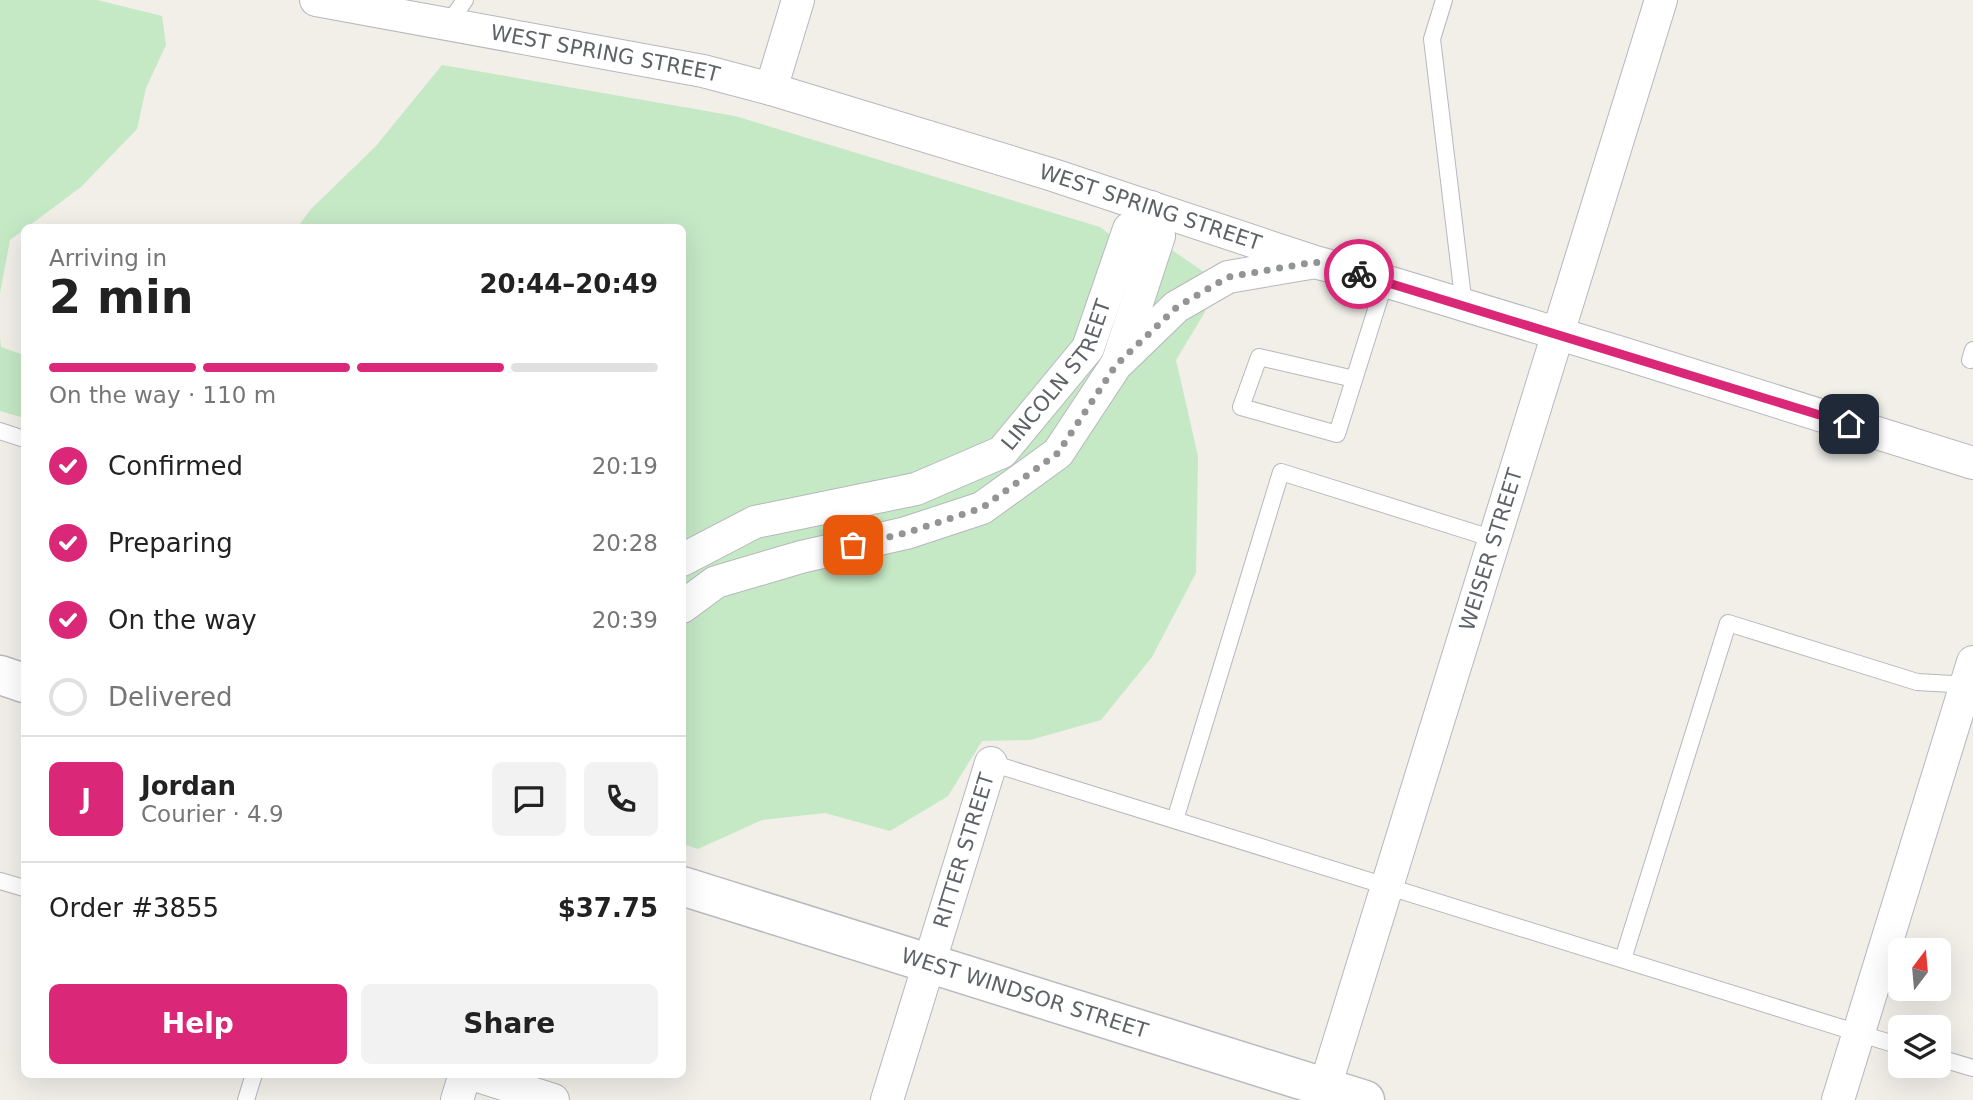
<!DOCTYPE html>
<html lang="en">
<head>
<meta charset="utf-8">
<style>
	:root { --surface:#fff; --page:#f2f2f2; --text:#222; --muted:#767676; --line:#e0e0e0; --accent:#db2777 }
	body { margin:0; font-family:"DejaVu Sans",sans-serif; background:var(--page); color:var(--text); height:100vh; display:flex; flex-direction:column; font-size:26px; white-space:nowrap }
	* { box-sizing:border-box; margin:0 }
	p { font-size:23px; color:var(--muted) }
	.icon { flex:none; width:38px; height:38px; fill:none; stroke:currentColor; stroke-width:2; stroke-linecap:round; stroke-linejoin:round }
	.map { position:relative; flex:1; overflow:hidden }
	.panel { position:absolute; left:21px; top:224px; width:665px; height:854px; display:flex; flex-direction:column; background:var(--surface); border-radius:10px; box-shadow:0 7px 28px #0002 }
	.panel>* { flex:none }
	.needle { width:46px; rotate:16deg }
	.tools { position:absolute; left:1888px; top:938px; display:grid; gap:14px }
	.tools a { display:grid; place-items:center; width:63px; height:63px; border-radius:10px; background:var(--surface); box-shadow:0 7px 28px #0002; font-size:35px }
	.pin { position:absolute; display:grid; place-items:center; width:60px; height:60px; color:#fff; margin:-30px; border-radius:14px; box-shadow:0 4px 10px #0006 }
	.courier { position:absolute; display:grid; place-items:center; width:70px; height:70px; margin:-35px; border:5px solid #db2777; border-radius:50%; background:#fff; color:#222; box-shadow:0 2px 9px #0007 }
	.head em { font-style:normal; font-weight:600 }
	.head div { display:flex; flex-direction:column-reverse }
	.head { display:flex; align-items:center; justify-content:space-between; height:119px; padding:0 28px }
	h1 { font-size:46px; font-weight:600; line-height:52px }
	.bar { display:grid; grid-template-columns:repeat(4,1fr); gap:10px 7px; align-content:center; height:84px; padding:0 28px }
	.bar i { height:9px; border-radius:5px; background:var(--line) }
	.bar .active { background:var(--accent) }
	.bar p { grid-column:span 4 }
	.line { display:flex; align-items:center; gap:18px; padding:0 28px; border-top:2px solid var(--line) }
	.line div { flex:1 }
	.round { display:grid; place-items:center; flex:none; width:74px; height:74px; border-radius:10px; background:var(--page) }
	ol { padding:0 28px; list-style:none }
	li { display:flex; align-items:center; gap:21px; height:77px }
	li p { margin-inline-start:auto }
	li .icon { padding:7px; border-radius:50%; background:var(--accent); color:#fff; stroke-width:4 }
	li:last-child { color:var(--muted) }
	li i { width:38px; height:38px; border:4px solid var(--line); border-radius:50% }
	.button { display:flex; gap:14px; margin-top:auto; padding:14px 28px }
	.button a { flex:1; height:80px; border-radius:10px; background:var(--accent); color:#fff; font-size:28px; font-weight:600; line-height:80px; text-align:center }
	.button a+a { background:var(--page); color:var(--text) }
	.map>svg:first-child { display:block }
</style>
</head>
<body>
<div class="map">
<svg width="1973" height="1100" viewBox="0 0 1973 1100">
	<rect width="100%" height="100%" fill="#f1efe8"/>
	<path fill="#c5e8c5" d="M0,0h97l65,16 4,29 -20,43 -9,41 -56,58 -71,53 -10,53z
		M442,65l293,51 365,111 17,13 43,2 50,34 -5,36 -29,48 22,96 -2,117 -44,84 -51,63 -71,20 -48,1 -34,55 -58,35 -65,-18 -63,7 -64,29 -15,-5 -1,-616h-385l14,-19 65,-63z
		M0,337l1,10 23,8v63l-24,-7z"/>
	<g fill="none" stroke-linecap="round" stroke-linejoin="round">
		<g stroke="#b5b8bc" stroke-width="18">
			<path id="lane" d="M1444,0l-12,39 32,267
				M448,24l17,-24
				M1970,360l3,-10
				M1354,379l-95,-22 -18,50 96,27 48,-153
				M0,431l24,8
				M991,763l909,283
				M1175,820l106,-348 213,67
				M0,881l24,7
				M1623,959l105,-336 189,59 53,3
				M1939,1058l34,10
				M246,1100l8,-26"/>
		</g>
		<g stroke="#b5b8bc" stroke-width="34">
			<g id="street">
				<path id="s1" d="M316,0l387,71 68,18 282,86 262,87 70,19 240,73 348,109"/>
				<path d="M771,89l27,-89"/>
				<path d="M1118,361l41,-125 -13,-16"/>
				<path id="s2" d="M682,560l73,-38 161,-33 86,-37 86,-104 41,-119 17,-9 5,-13"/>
				<path d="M682,607l34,-25 85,-25 105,-24 76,-25 76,-55 58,-88 60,-58 52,-30 82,-14"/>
				<path d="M472,1074l81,26"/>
				<path d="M457,1100l8,-26"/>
				<path id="s3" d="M887,1100l104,-337"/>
				<path id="s4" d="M1321,1100l340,-1100"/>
				<path d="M1838,1100l135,-438"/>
			</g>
		</g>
		<g stroke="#b6babf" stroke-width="41">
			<g id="secondary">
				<path d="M0,675l24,8"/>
				<path id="s5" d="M682,886l683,214"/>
			</g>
		</g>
		<use href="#lane" stroke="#fff" stroke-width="16"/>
		<use href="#street" stroke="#fff" stroke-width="32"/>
		<use href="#secondary" stroke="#fff" stroke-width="38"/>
	</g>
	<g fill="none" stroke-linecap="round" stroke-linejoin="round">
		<path stroke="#929495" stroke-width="7" stroke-dasharray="0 12.6" d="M853,545l53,-12 76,-25 76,-55 58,-88 61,-58 51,-30 87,-15 44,12"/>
		<path stroke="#db2777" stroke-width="9" d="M1359,274l490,150"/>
	</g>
	<g text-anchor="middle" stroke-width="5" stroke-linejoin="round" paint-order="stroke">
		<g font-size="21" fill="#5f6368" stroke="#fff">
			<text dy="7" stroke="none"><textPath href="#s1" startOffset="294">WEST SPRING STREET</textPath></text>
			<text dy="7" stroke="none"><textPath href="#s1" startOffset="861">WEST SPRING STREET</textPath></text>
			<text dy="7" stroke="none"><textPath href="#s2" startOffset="436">LINCOLN STREET</textPath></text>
			<text dy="7" stroke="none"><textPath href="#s4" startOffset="576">WEISER STREET</textPath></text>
			<text dy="7" stroke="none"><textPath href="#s3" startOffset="261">RITTER STREET</textPath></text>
			<text dy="7" stroke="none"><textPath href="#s5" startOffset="359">WEST WINDSOR STREET</textPath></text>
		</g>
	</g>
</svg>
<div class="tools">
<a><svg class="needle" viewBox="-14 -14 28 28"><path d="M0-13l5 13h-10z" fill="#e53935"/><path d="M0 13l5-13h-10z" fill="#767676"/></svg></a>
<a><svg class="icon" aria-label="layers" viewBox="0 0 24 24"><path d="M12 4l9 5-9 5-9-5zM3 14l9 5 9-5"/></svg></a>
</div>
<div class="pin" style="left:853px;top:545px;background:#ea580c"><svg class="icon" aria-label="bag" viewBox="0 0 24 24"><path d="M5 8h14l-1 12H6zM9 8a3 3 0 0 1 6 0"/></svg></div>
<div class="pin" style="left:1849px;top:424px;background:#1f2937"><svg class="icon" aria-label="home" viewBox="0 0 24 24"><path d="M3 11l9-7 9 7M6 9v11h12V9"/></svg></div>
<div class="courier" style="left:1359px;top:274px"><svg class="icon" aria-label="bike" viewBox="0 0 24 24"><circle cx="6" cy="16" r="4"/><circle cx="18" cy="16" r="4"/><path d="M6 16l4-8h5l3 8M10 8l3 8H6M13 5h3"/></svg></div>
<section class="panel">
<div class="head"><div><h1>2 min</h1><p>Arriving in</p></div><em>20:44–20:49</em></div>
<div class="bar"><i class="active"></i><i class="active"></i><i class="active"></i><i></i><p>On the way · 110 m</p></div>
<ol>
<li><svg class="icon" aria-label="check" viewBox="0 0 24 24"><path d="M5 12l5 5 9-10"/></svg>Confirmed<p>20:19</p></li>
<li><svg class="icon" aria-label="check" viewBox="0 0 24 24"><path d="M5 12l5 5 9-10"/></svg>Preparing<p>20:28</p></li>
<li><svg class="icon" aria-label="check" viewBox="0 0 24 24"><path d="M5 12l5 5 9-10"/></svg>On the way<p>20:39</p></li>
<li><i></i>Delivered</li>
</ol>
<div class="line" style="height:126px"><b class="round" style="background:var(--accent);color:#fff">J</b><div><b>Jordan</b><p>Courier · 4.9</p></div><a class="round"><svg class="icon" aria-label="chat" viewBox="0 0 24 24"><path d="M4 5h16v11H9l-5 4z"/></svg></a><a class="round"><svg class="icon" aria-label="phone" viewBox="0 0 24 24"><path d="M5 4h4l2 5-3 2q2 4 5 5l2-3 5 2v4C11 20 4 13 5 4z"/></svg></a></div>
<div class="line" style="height:91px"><div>Order #3855</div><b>$37.75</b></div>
<div class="button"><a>Help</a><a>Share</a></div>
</section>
</div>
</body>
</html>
